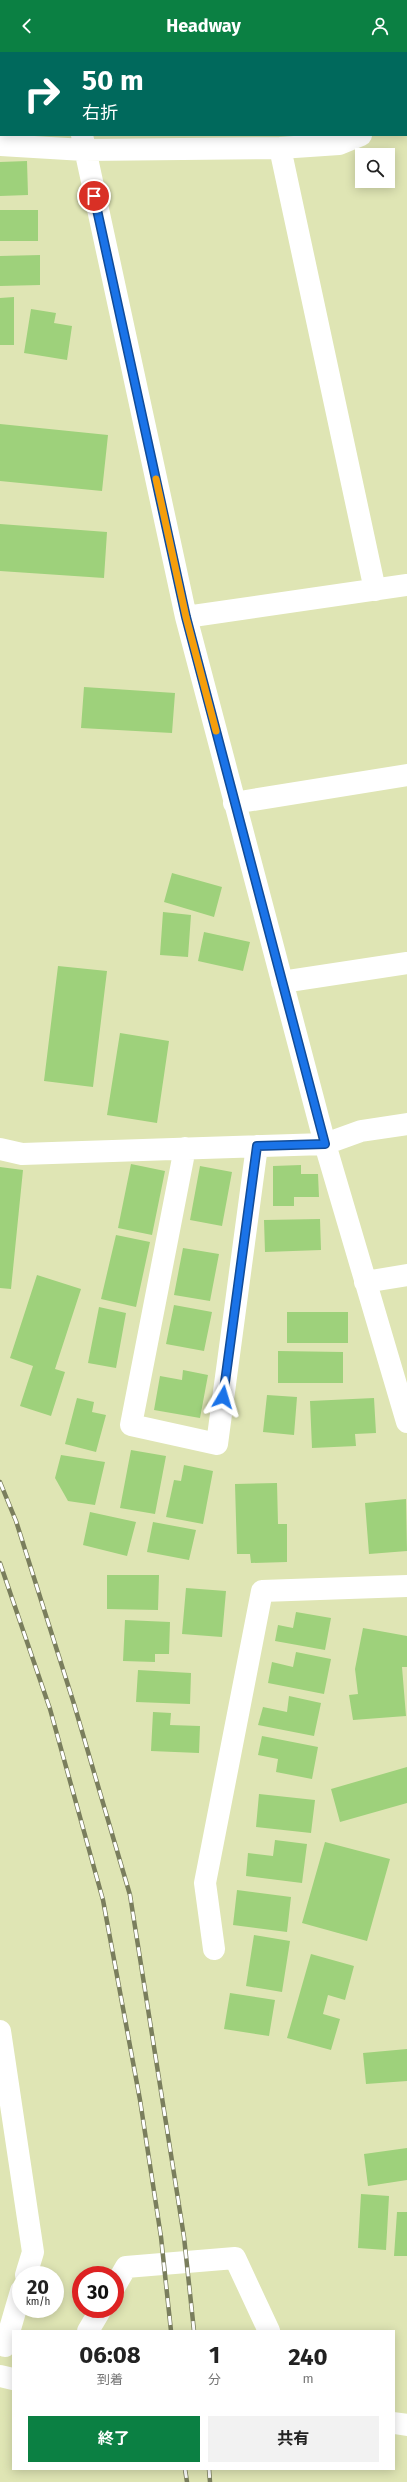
<!DOCTYPE html>
<html lang="ja">
<head>
<meta charset="utf-8">
<style>
	:root { --surface:#fff; --page:#f2f2f2; --text:#222; --muted:#767676; --accent:#0b8043 }
	body { margin:0; font-family:"Fira Sans","Noto Sans JP",sans-serif; background:var(--page); color:var(--text); height:100vh; display:flex; flex-direction:column; font-size:15px; white-space:nowrap }
	* { box-sizing:border-box; margin:0 }
	p { font-size:13px; color:var(--muted) }
	.icon { flex:none; width:22px; height:22px; fill:none; stroke:currentColor; stroke-width:2; stroke-linecap:round; stroke-linejoin:round }
	.map { position:relative; flex:1; overflow:hidden }
	.details { position:absolute; left:12px; top:2278px; width:383px; height:140px; display:flex; flex-direction:column; background:var(--surface); border-radius:0px; box-shadow:0 2px 10px #0003 }
	.details>* { flex:none }
	.top-card { position:absolute; left:0px; top:0px; width:407px; height:84px; box-shadow:0 2px 10px #0003; background:#00695c; color:#fff; overflow:hidden }
	.fabs { position:absolute; left:355px; top:96px; display:grid; gap:8px }
	.fabs a { display:grid; place-items:center; width:40px; height:40px; border-radius:0px; background:var(--surface); box-shadow:0 2px 10px #0003; font-size:20px }
	.speed { position:absolute; left:12px; top:2214px; display:flex; gap:8px; font-size:20px; font-weight:700; text-align:center }
	.speed>* { display:grid; place-content:center; width:52px; height:52px; border-radius:50%; background:var(--surface); box-shadow:0 2px 10px #0003; line-height:1 }
	.speed small { font-size:10px; font-weight:400 }
	.speed .limit { border:6px solid #d22; background:#fff; color:#111 }
	.pin { position:absolute; display:grid; place-items:center; width:34px; height:34px; color:#fff; margin:-17px; border:2px solid #fff; border-radius:50%; box-shadow:0 1px 4px #0007 }
	.me { position:absolute; width:44px; margin:-22px; rotate:7deg; stroke-linejoin:round; filter:drop-shadow(0 0 3px #0008) }
	.turn { display:flex; align-items:center; gap:14px; height:84px; padding:0 16px; font-size:18px }
	.turn .icon { width:52px; height:52px; stroke-width:2.5 }
	.turn b { display:block; font-size:28px; line-height:34px }
	.eta { display:flex; justify-content:space-evenly; align-items:center; height:68px; text-align:center }
	.eta b { font-size:24px; font-weight:700; line-height:28px }
	.primary-button { display:flex; gap:8px; margin-top:auto; padding:8px 16px }
	.primary-button a { flex:1; height:46px; border-radius:0px; background:var(--accent); color:#fff; font-size:16px; font-weight:700; line-height:46px; text-align:center }
	.primary-button a+a { background:var(--page); color:var(--text) }
	header { display:flex; justify-content:space-between; align-items:center; height:52px; padding:0 16px; background:var(--accent); color:#fff; font-size:18px; font-weight:700 }
	.map>svg:first-child { display:block }
	.building { fill:#9ed17b }
	.lines { fill:none; stroke-linecap:round; stroke-linejoin:round }
	.minor { stroke:#fff; stroke-width:22 }
	.rail-casing { stroke:#7a7e5d; stroke-width:4.5 }
	.rail { stroke:#fff; stroke-width:3; stroke-dasharray:9; stroke-linecap:butt }
	.route-casing { stroke:#114b97; stroke-width:10 }
	.route { stroke:#1a73e8; stroke-width:7 }
	.slow { stroke:#f59e0b; stroke-width:7 }
</style>
</head>
<body>
<header><svg class="icon" aria-label="back" viewBox="0 0 24 24"><path d="M15 5l-7 7 7 7"/></svg>Headway<svg class="icon" aria-label="person" viewBox="0 0 24 24"><circle cx="12" cy="8" r="4"/><path d="M4 21q1-7 8-7t8 7"/></svg></header>
<div class="map">
<svg width="407" height="2430" viewBox="0 0 407 2430">
	<rect width="100%" height="100%" fill="#dfe5b4"/>
	<!-- building -->
	<path class="building" d="M27,109L28,143L0,144V110Z
		M0,158H38V189H0Z
		M40,203V233L0,234V204Z
		M14,245V293H0V246Z
		M31,257L56,261L54,271L72,274L67,308L24,301Z
		M0,372L108,383L102,439L0,429Z
		M0,472L107,480L104,526L0,519Z
		M84,635L175,641L172,681L81,676Z
		M172,821L222,835L214,865L164,850Z
		M163,860L191,863L188,905L160,903Z
		M204,880L250,890L243,919L198,909Z
		M58,914L107,919L93,1035L44,1029Z
		M120,981L169,989L157,1071L107,1063Z
		M131,1112L165,1119L152,1183L118,1176Z
		M301,1113V1122H318L319,1145H294V1154H273V1114Z
		M200,1114L232,1120L222,1174L190,1168Z
		M0,1115L23,1118L11,1237L0,1236Z
		M320,1167L321,1198L265,1200L264,1168Z
		M116,1183L150,1190L136,1255L101,1247Z
		M183,1196L219,1202L210,1249L174,1243Z
		M37,1223L81,1237L55,1317L65,1320L51,1364L20,1354L33,1314L10,1306Z
		M174,1253L212,1260L204,1299L166,1292Z
		M99,1255L126,1261L116,1316L88,1311Z
		M287,1260H348V1291H287Z
		M278,1299L343,1300V1331H278Z
		M183,1318L208,1323L200,1366L154,1358L160,1324L182,1328Z
		M267,1343L297,1345L294,1383L263,1380Z
		M77,1346L94,1350L92,1360L106,1363L96,1400L65,1392Z
		M374,1346L376,1381L355,1382L356,1394L312,1396L310,1349Z
		M131,1398L166,1404L155,1462L120,1456Z
		M61,1403L105,1410L95,1453L68,1449L55,1426Z
		M184,1413L213,1419L203,1472L166,1465L174,1428L181,1429Z
		M277,1431L278,1472H287V1510L251,1511L250,1502H237L235,1432Z
		M406,1447L407,1499L369,1502L365,1451Z
		M90,1460L136,1470L127,1504L83,1493Z
		M153,1470L196,1478L189,1508L147,1500Z
		M107,1523H159L158,1558L107,1557Z
		M186,1536L226,1539L222,1585L182,1582Z
		M296,1560L331,1566L325,1598L275,1589L278,1573L293,1576Z
		M125,1568L170,1570L169,1602H155V1610L123,1609Z
		M363,1576L407,1584V1615H402L406,1664L353,1668L349,1643L358,1642L355,1617Z
		M296,1600L331,1607L324,1642L268,1631L272,1610L293,1615Z
		M138,1618L191,1621L190,1652L136,1650Z
		M289,1644L321,1651L314,1684L258,1673L263,1655L287,1660Z
		M153,1660L171,1661L170,1673L200,1674L199,1701L151,1699Z
		M262,1684L318,1695L312,1727L276,1720L278,1707L258,1703Z
		M407,1715V1751L340,1770L331,1737Z
		M259,1742L315,1748L311,1781L256,1775Z
		M275,1788L307,1792L302,1831L246,1824L248,1801L273,1804Z
		M325,1790L390,1807L367,1889L302,1871Z
		M237,1838L291,1845L287,1880L233,1873Z
		M254,1883L290,1889L282,1940L246,1934Z
		M311,1902L354,1914L345,1948L328,1943L323,1962L340,1967L331,1998L287,1986Z
		M230,1941L275,1948L269,1984L224,1977Z
		M407,1997V2029L366,2032L363,2001Z
		M407,2096V2128L368,2134L364,2102Z
		M361,2142L389,2144L386,2198L358,2196Z
		M397,2160H407V2204H394Z"/>
	<g class="lines">
		<!-- minor -->
		<path class="minor" d="M71,0V1
			M404,1V0
			M406,69H407
			M82,83L186,565L325,1092L407,1370
			M0,93L84,98L280,96L339,92L361,83
			M280,96L375,538
			M186,565L407,533
			M234,751L407,723
			M282,930L407,911
			M185,1096L131,1373L217,1392L257,1094
			M0,1097L22,1102L325,1092L361,1079L407,1072
			M365,1230L407,1223
			M214,1897L205,1831L262,1539L407,1534
			M0,1979L33,2200L26,2223
			M115,2234L126,2215L235,2206L269,2279
			M88,2279L101,2257
			M5,2294L21,2239
			M0,2324L13,2327
			M394,2371L407,2373"/>
		<!-- rail casing -->
		<g class="rail-casing">
			<path id="rail" d="M0,1430L16,1469L74,1652L130,1843L184,2185L194,2279
				M0,1511L50,1657L103,1848L140,2048L161,2185L171,2279
				M185,2417L187,2430
				M209,2417L210,2430"/>
		</g>
		<!-- rail -->
		<use href="#rail" class="rail"/>
	</g>
	<g class="lines">
		<!-- route casing -->
		<g class="route-casing">
			<path id="route" d="M94,144L186,565L325,1092L257,1094L223,1345"/>
		</g>
		<!-- route -->
		<use href="#route" class="route"/>
		<!-- slow -->
		<path class="slow" d="M156,427L186,565L216,679"/>
	</g>
</svg>
<div class="fabs">
<a><svg class="icon" aria-label="search" viewBox="0 0 24 24"><circle cx="10" cy="10" r="6"/><path d="M15 15l6 6"/></svg></a>
</div>
<div class="speed"><div>20<small>km/h</small></div><div class="limit">30</div></div>
<div class="pin" style="left:94px;top:144px;background:#d93025"><svg class="icon" aria-label="arrive" viewBox="0 0 24 24"><path d="M6 21V4h12l-3 4 3 4H6"/></svg></div>
<svg class="me" style="left:223px;top:1345px" viewBox="-20 -20 40 40"><path d="M0-17L14 15 0 8-14 15z" fill="#1a73e8" stroke="#fff" stroke-width="4"/></svg>
<div class="top-card">
<div class="turn"><svg class="icon" aria-label="right" viewBox="0 0 24 24"><path d="M7 20v-9h11M14 6l5 5-5 5"/></svg><div><b>50 m</b>右折</div></div>
</div>
<section class="details">
<div class="eta">
<div><b>06:08</b><p>到着</p></div>
<div><b>1</b><p>分</p></div>
<div><b>240</b><p>m</p></div>
</div>
<div class="primary-button"><a>終了</a><a>共有</a></div>
</section>
</div>
</body>
</html>
